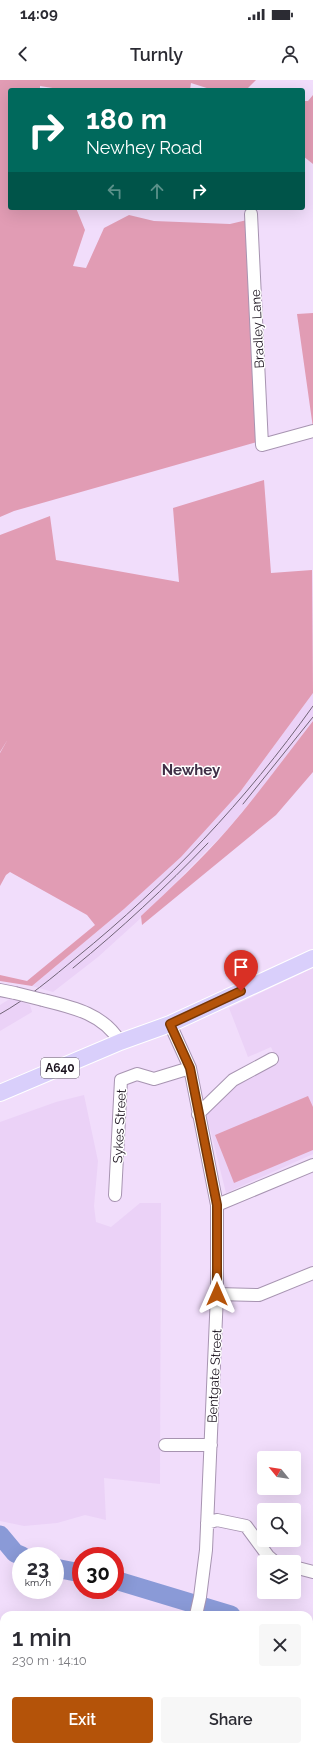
<!DOCTYPE html>
<html lang="en">
<head>
<meta charset="utf-8">
<style>
	:root { --surface:#fff; --page:#f7f7f7; --text:#2b2b33; --muted:#7c7c81; --accent:#b45309 }
	body { margin:0; font-family:Raleway,sans-serif; background:var(--page); color:var(--text); height:100vh; display:flex; flex-direction:column; font-size:15px; white-space:nowrap }
	* { box-sizing:border-box; margin:0 }
	p { font-size:13px; color:var(--muted) }
	.icon { flex:none; width:22px; height:22px; fill:none; stroke:currentColor; stroke-width:2; stroke-linecap:round; stroke-linejoin:round }
	.map { position:relative; flex:1; overflow:hidden }
	.sheet { position:absolute; left:0px; top:1531px; width:313px; height:140px; display:flex; flex-direction:column; background:var(--surface); border-radius:12px 12px 0 0; box-shadow:0 4px 16px #0002 }
	.sheet>* { flex:none }
	.banner { position:absolute; left:8px; top:8px; width:297px; height:122px; border-radius:4px; box-shadow:0 4px 16px #0002; background:#00695c; color:#fff; overflow:hidden }
	.needle { width:26px; rotate:300deg }
	.controls { position:absolute; left:257px; top:1371px; display:grid; gap:8px }
	.controls a { display:grid; place-items:center; width:44px; height:44px; border-radius:4px; background:var(--surface); box-shadow:0 4px 16px #0002; font-size:20px }
	.speed { position:absolute; left:12px; top:1467px; display:flex; gap:8px; font-size:20px; font-weight:700; text-align:center }
	.speed>* { display:grid; place-content:center; width:52px; height:52px; border-radius:50%; background:var(--surface); box-shadow:0 4px 16px #0002; line-height:1 }
	.speed small { font-size:10px; font-weight:400 }
	.speed .limit { border:6px solid #d22; background:#fff; color:#111 }
	.pin { position:absolute; display:grid; place-items:center; width:34px; height:34px; color:#fff; margin:-41px -17px; border-radius:50% 50% 50% 0; rotate:-45deg; box-shadow:0 0 4px #0007 }
	.pin .icon { rotate:45deg }
	.me { position:absolute; width:44px; margin:-22px; rotate:0deg; stroke-linejoin:round; filter:drop-shadow(0 0 3px #0008) }
	.turn { display:flex; align-items:center; gap:14px; height:84px; padding:0 12px; font-size:18px }
	.turn .icon { width:52px; height:52px; stroke-width:2.5 }
	.turn b { display:block; font-size:28px; line-height:34px }
	.lanes { display:flex; align-items:center; height:38px; padding:0 12px; background:#0003; justify-content:center; gap:20px; direction:ltr }
	.lanes .off { opacity:.35 }
	.round { display:grid; place-items:center; flex:none; width:42px; height:42px; border-radius:4px; background:var(--page) }
	.summary { display:flex; align-items:center; justify-content:space-between; height:68px; padding:0 12px }
	h1 { font-size:24px; font-weight:600; line-height:30px }
	.primary-button { display:flex; gap:8px; margin-top:auto; padding:8px 12px }
	.primary-button a { flex:1; height:46px; border-radius:4px; background:var(--accent); color:#fff; font-size:16px; font-weight:600; line-height:46px; text-align:center }
	.primary-button a+a { background:var(--page); color:var(--text) }
	.status { display:flex; justify-content:space-between; align-items:center; height:28px; padding:0 20px; background:var(--surface); direction:ltr }
	.status svg { height:11px; fill:currentColor }
	header { display:flex; justify-content:space-between; align-items:center; height:52px; padding:0 12px; background:var(--surface); font-size:18px; font-weight:600 }
	.map>svg:first-child { display:block }
	.built { fill:#ebd2f7 }
	.green { fill:#e19cb4 }
	.lines { fill:none; stroke-linecap:round; stroke-linejoin:round }
	.river { stroke:#8a9ad7; stroke-width:19 }
	.minor-casing { stroke:#a794b1; stroke-width:14 }
	.major-casing { stroke:#fff; stroke-width:18 }
	.minor { stroke:#fff; stroke-width:12 }
	.major { stroke:#d9cffb; stroke-width:16 }
	.tram { stroke:#716477; stroke-width:1 }
	.minor-bridge-casing { stroke:#a794b1; stroke-width:14; stroke-linecap:butt }
	.minor-bridge { stroke:#fff; stroke-width:12 }
	.route-casing { stroke:#753606; stroke-width:10 }
	.route { stroke:#b45309; stroke-width:7 }
	.labels { text-anchor:middle; stroke-width:3; stroke-linejoin:round; paint-order:stroke }
	.shield { fill:#fff; stroke:#605a62; stroke-width:1 }
	.shield-label { font-size:12px; font-weight:bold; fill:#1c141f }
	.street-label { font-size:13px; fill:#1c141f; stroke:#fff }
	.quarter-label { font-size:15px; font-weight:bold; fill:#402f47; stroke:#fff }
</style>
</head>
<body>
<div class="status"><b>14:09</b><svg viewBox="0 0 49 12"><path d="M0 12V9h3v3zM5 12V6h3v6zM10 12V3h3v9zM15 12V0h3v12zM26 1h20v11H26zM47 4h2v5h-2z"/></svg></div>
<header><svg class="icon" aria-label="back" viewBox="0 0 24 24"><path d="M15 5l-7 7 7 7"/></svg>Turnly<svg class="icon" aria-label="person" viewBox="0 0 24 24"><circle cx="12" cy="8" r="4"/><path d="M4 21q1-7 8-7t8 7"/></svg></header>
<div class="map">
<svg width="313" height="1671" viewBox="0 0 313 1671">
	<rect width="100%" height="100%" fill="#f1ddfb"/>
	<!-- built -->
	<path class="built" d="M313,613V641L265,704L227,750L141,838L98,877L53,912L32,906L124,829L181,777L240,712Z
		M313,888V1074L226,1113L206,1033L236,1005L278,983L271,967L248,977L229,928Z
		M11,918L30,925L32,932L0,951V925Z
		M84,1015L98,1081L94,1126L96,1142L111,1147L140,1123H161L160,1404L104,1398L106,1440L85,1435L57,1443L24,1446L0,1441V1042L56,1022Z"/>
	<!-- green -->
	<path class="green" d="M0,0H256L248,8L249,10H213L191,3L190,10H65L40,6V10H10V128H76L85,150L73,186L86,188L104,148L129,135L154,141L230,144L247,140L260,361L14,431L0,437Z
		M313,15V84L303,76V21H308Z
		M313,233V348L297,234Z
		M264,400L271,493L312,490L313,613L240,712L181,777L124,829L32,906L0,901V895L27,901L95,845L87,835L10,792L6,795L0,806V673L8,659L0,672V455L50,436L56,480L179,502L173,428Z
		M313,641V692L276,735L142,845L141,836C171,808 201,780 228,749C258,714 285,677 313,641Z
		M308,1016L313,1027V1070L234,1103L215,1055Z"/>
	<g class="lines">
		<!-- river -->
		<path class="river" d="M0,1455L15,1473L22,1476
			M55,1488L81,1493
			M115,1500L231,1535
			M309,1552H313"/>
		<!-- minor casing -->
		<g class="minor-casing">
			<path id="minor" d="M251,134L262,365L313,351
				M0,910L15,913
				M43,920C72,927 104,934 120,962
				M170,944L190,988L217,1125V1214L206,1470L200,1517L196,1535
				M198,1034L233,1000L272,979
				M115,1115L121,1000L137,994L154,999L190,988
				M217,1125L313,1085
				M217,1214L259,1215L313,1193
				M165,1365H211
				M207,1443L217,1440L246,1446L268,1476L275,1482
				M294,1487L313,1492"/>
		</g>
		<!-- major casing -->
		<g class="major-casing">
			<path id="major" d="M0,1013L120,962L170,944L313,878"/>
		</g>
		<!-- minor -->
		<use href="#minor" class="minor"/>
		<!-- major -->
		<use href="#major" class="major"/>
		<!-- tram -->
		<path class="tram" d="M243,724L313,637
			M73,888C121,849 166,807 208,763
			M0,934C27,919 53,897 77,877C167,804 246,720 313,626"/>
		<!-- minor-bridge casing -->
		<g class="minor-bridge-casing">
			<path id="minor-bridge" d="M15,913L43,920"/>
		</g>
		<!-- minor-bridge -->
		<use href="#minor-bridge" class="minor-bridge"/>
	</g>
	<g class="lines">
		<!-- route casing -->
		<g class="route-casing">
			<path id="route" d="M217,1214V1125L190,988L170,944L241,911"/>
		</g>
		<!-- route -->
		<use href="#route" class="route"/>
	</g>
	<g class="labels">
		<!-- shield labels -->
		<rect class="shield" x="41" y="978" width="38" height="20" rx="3"/>
		<g class="shield-label">
			<text x="60" y="992">A640</text>
		</g>
		<!-- street labels -->
		<g class="street-label">
			<text transform="translate(257 249) rotate(-93)" y="5">Bradley Lane</text>
			<text transform="translate(119 1046) rotate(-87)" y="5">Sykes Street</text>
			<text transform="translate(214 1296) rotate(-87)" y="5">Bentgate Street</text>
		</g>
		<!-- quarter labels -->
		<g class="quarter-label">
			<text x="191" y="695">Newhey</text>
		</g>
	</g>
</svg>
<div class="controls">
<a><svg class="needle" viewBox="-14 -14 28 28"><path d="M0-13l5 13h-10z" fill="#e53935"/><path d="M0 13l5-13h-10z" fill="#7c7c81"/></svg></a>
<a><svg class="icon" aria-label="search" viewBox="0 0 24 24"><circle cx="10" cy="10" r="6"/><path d="M15 15l6 6"/></svg></a>
<a><svg class="icon" aria-label="layers" viewBox="0 0 24 24"><path d="M12 4l9 5-9 5-9-5zM3 14l9 5 9-5"/></svg></a>
</div>
<div class="speed"><div>23<small>km/h</small></div><div class="limit">30</div></div>
<div class="pin" style="left:241px;top:911px;background:#d93025"><svg class="icon" aria-label="arrive" viewBox="0 0 24 24"><path d="M6 21V4h12l-3 4 3 4H6"/></svg></div>
<svg class="me" style="left:217px;top:1214px" viewBox="-20 -20 40 40"><path d="M0-17L14 15 0 8-14 15z" fill="#b45309" stroke="#fff" stroke-width="4"/></svg>
<div class="banner">
<div class="turn"><svg class="icon" aria-label="right" viewBox="0 0 24 24"><path d="M7 20v-9h11M14 6l5 5-5 5"/></svg><div><b>180 m</b>Newhey Road</div></div>
<div class="lanes"><svg class="icon off" aria-label="left" viewBox="0 0 24 24"><path d="M17 20v-9H6M10 6l-5 5 5 5"/></svg><svg class="icon off" aria-label="ahead" viewBox="0 0 24 24"><path d="M12 20V5M6 11l6-6 6 6"/></svg><svg class="icon" aria-label="right" viewBox="0 0 24 24"><path d="M7 20v-9h11M14 6l5 5-5 5"/></svg></div>
</div>
<section class="sheet">
<div class="summary"><div><h1>1 min</h1><p>230 m · 14:10</p></div><a class="round"><svg class="icon" aria-label="close" viewBox="0 0 24 24"><path d="M6 6l12 12M18 6L6 18"/></svg></a></div>
<div class="primary-button"><a>Exit</a><a>Share</a></div>
</section>
</div>
</body>
</html>
